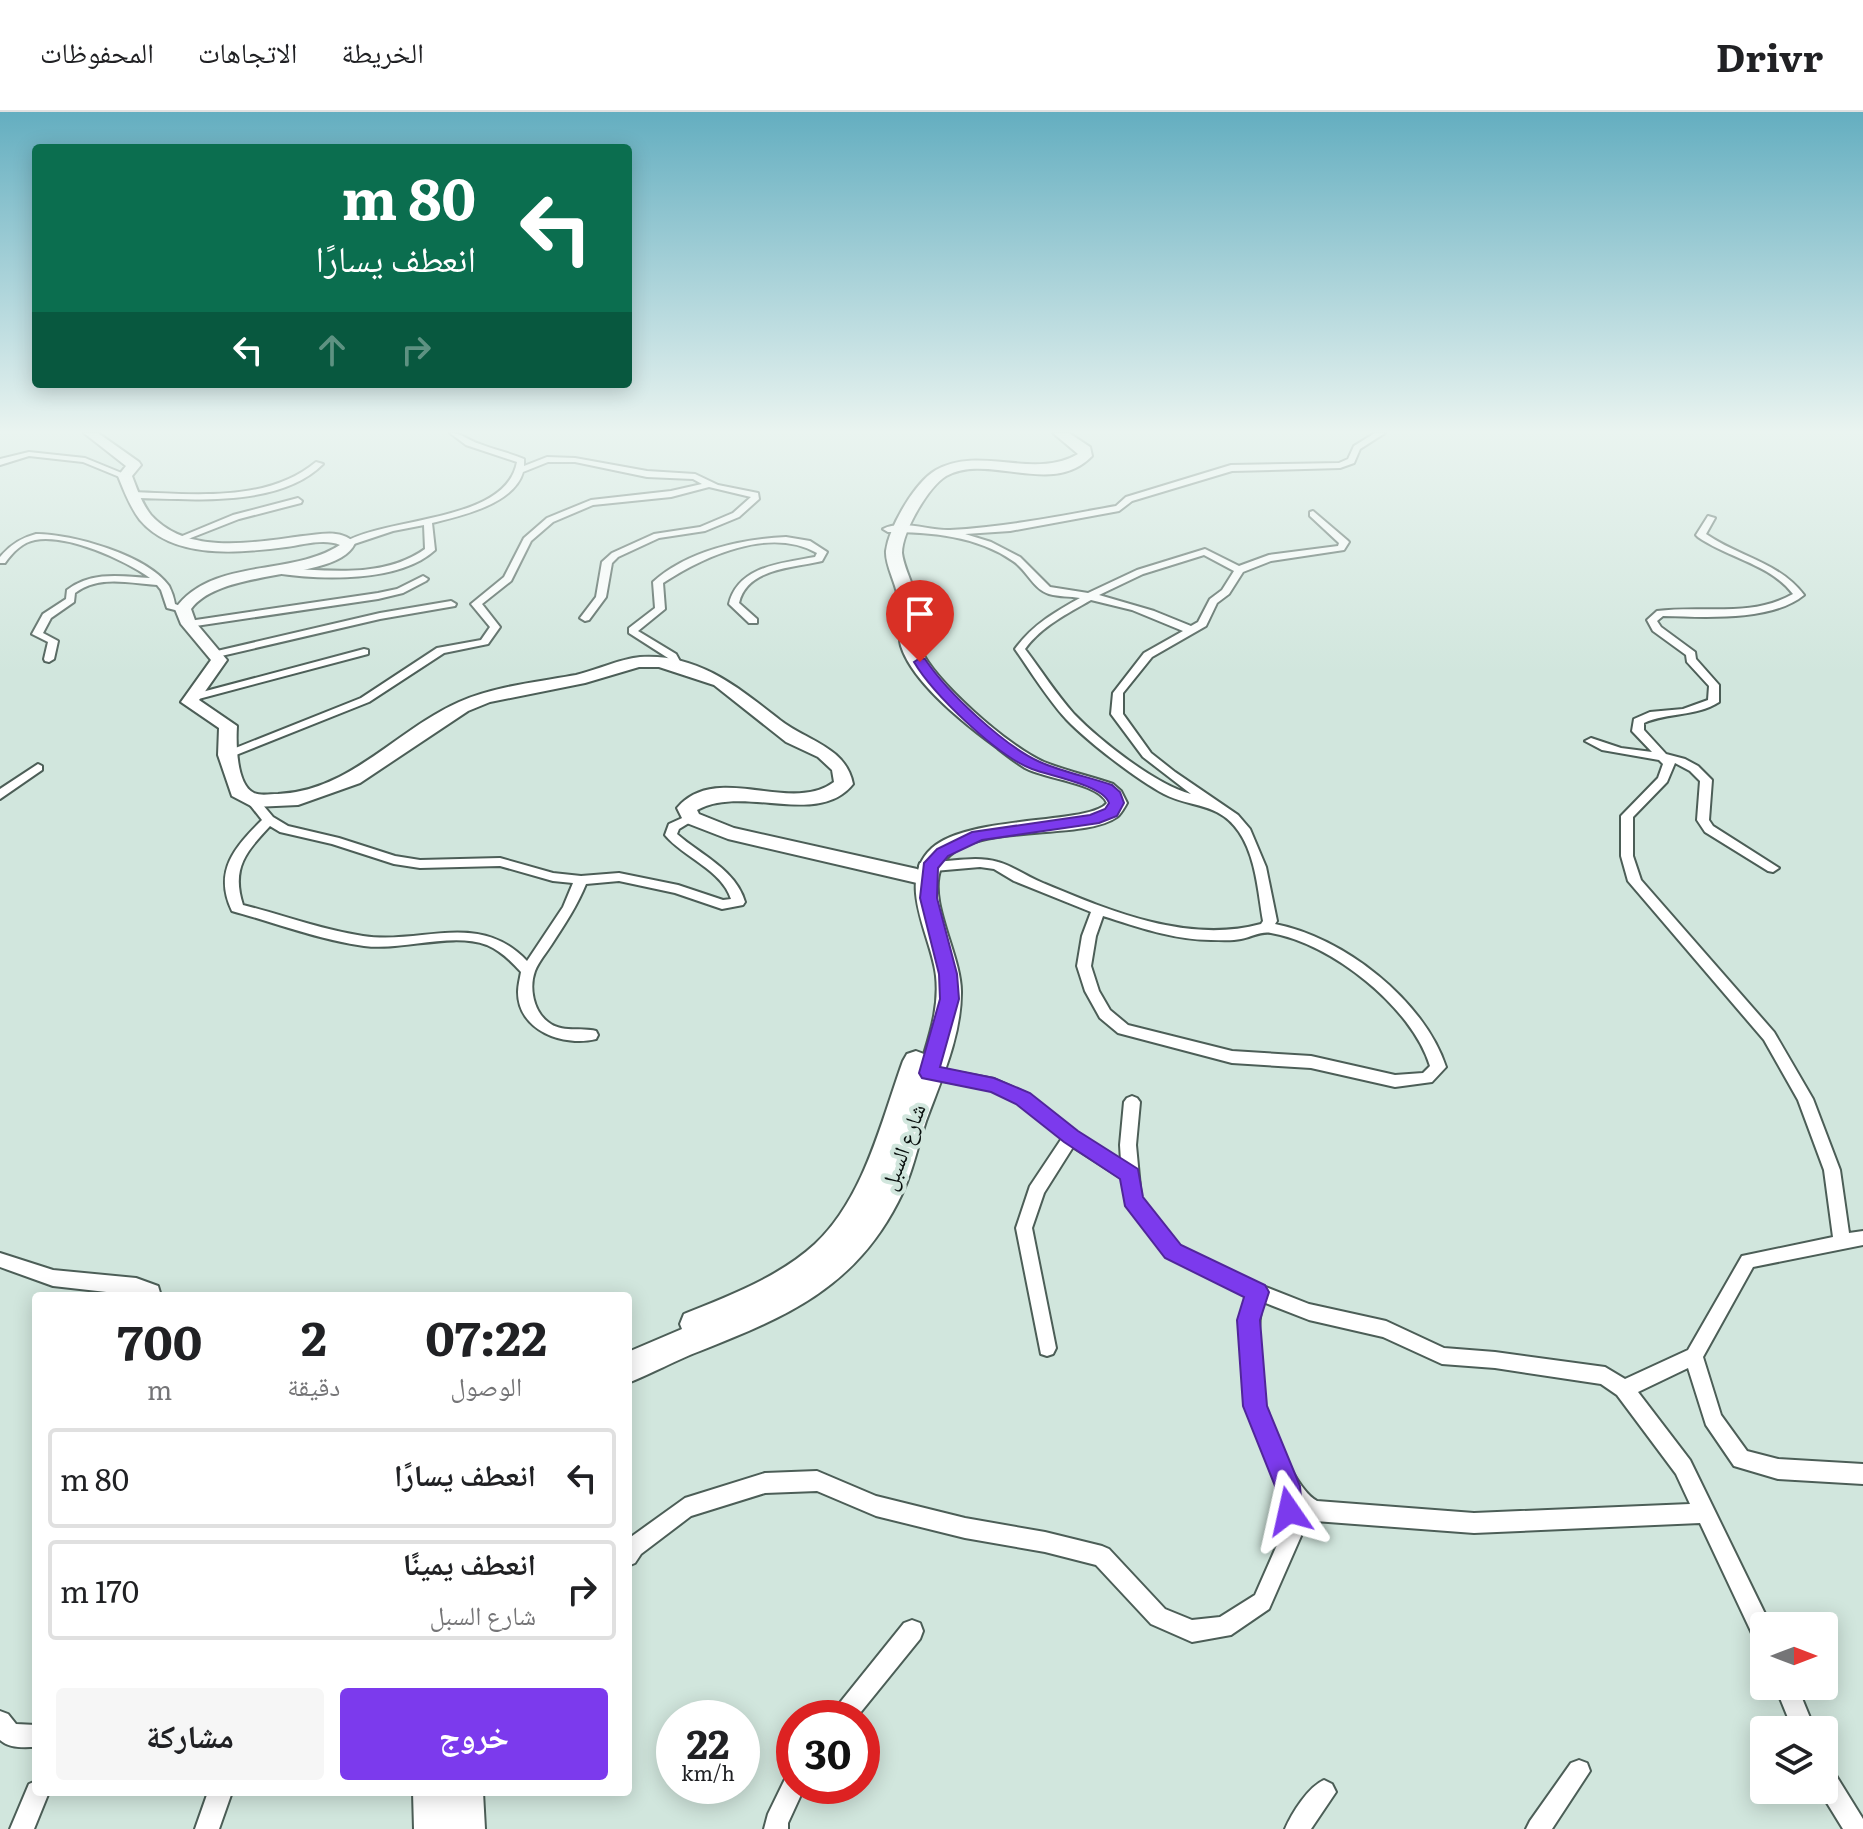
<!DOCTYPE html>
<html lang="ar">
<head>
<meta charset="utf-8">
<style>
	:root { --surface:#fff; --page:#f6f6f6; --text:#202124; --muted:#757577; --line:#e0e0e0; --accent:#7c3aed }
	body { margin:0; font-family:Literata,"Noto Naskh Arabic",serif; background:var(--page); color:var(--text); direction:rtl; height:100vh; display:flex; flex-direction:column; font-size:30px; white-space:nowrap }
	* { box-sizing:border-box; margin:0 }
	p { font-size:26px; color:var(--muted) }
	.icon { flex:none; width:44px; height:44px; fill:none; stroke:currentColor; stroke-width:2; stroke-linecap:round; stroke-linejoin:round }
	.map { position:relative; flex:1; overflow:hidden; direction:ltr }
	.sheet { position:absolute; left:32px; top:1180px; width:600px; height:504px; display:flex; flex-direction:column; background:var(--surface); border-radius:8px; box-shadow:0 4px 20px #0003; direction:rtl }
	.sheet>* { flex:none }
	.banner { position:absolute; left:32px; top:32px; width:600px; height:244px; border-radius:8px; box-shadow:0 4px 20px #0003; direction:rtl; background:#0b6e4f; color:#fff; overflow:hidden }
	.needle { width:52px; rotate:90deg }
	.fabs { position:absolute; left:1750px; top:1500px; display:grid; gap:16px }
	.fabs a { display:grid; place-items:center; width:88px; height:88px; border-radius:8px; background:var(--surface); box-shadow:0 4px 20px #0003; font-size:40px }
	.speed { position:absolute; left:656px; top:1588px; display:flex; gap:16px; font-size:40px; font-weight:700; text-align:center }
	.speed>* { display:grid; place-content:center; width:104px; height:104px; border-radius:50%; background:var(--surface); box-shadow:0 4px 20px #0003; line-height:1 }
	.speed small { font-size:20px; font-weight:400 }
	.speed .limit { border:12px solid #d22; background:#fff; color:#111 }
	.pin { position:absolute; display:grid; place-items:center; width:68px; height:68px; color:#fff; margin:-82px -34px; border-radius:50% 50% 50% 0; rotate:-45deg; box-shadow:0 0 8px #0007 }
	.pin .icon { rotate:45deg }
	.me { position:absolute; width:88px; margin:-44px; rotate:349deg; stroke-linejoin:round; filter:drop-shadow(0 0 6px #0008) }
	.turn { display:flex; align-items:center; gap:28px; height:168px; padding:0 24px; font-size:36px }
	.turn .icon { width:104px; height:104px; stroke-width:2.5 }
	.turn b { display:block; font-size:56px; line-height:68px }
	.lanes { display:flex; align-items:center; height:76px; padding:0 24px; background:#0003; justify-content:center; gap:40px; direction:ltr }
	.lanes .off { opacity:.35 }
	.eta { display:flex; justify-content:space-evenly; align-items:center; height:136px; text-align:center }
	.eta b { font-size:48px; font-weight:700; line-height:56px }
	.action { display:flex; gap:16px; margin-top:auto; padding:16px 24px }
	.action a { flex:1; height:92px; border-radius:8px; background:var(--accent); color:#fff; font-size:32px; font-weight:700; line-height:92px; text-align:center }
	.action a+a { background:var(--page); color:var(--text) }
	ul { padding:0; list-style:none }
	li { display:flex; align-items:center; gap:24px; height:100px; margin:0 16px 12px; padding:0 8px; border:4px solid var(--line); border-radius:8px }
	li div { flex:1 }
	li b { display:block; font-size:30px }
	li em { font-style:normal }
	header { display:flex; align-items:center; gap:48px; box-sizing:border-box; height:112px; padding:0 40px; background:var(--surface); border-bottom:2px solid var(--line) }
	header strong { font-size:38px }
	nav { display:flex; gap:44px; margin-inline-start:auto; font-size:28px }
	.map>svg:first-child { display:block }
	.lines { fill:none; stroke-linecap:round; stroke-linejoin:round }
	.street-casing { stroke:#4c5e57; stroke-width:4 }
	.secondary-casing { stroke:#4c5e57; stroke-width:4 }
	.primary-casing { stroke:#4c5e57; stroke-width:4 }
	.street { fill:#fff; fill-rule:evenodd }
	.secondary { fill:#fff; fill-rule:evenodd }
	.primary { fill:#fff; fill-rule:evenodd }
	.route { fill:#7c3aed; stroke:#51269a; stroke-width:2 }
	.labels { text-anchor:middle; stroke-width:8; stroke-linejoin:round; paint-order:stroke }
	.street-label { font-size:22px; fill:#080f0d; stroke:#d1e6dd }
</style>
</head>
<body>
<header>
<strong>Drivr</strong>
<nav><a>الخريطة</a><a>الاتجاهات</a><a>المحفوظات</a></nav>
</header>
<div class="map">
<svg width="1863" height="1717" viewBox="0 0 1863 1717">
	<rect width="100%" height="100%" fill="#d1e6dd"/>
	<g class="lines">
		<!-- street casing -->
		<g class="street-casing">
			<path id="street" d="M450,321C462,321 469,329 480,332C495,338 510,341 524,347V354L547,345L575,346L647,359L695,362L718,373L758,381L759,387L739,405L705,419L659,426L618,445L612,451L606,485L589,508L585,509L580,506L596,485L602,450L612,441L654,422L700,415L733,401L751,385L709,375L671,385L593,393L553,410L531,429L511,469L482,492L500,515L488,532L444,541L369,590L231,645H223V641L361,586L437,536L481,528L490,515L471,492L504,465L524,426L547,406L591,388L671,379L702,372L693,367L647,365L575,350H548L523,360C514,392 461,404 432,411L435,438C399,471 320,468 275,461L273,459L278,456C327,458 383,467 425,437L424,413L393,419L348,434L343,431C388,404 506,411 517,350L466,333Z
				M1375,321H1385L1360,337L1354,351L1340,356L1232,359L1132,389L1119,399L1010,419L965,422L991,430L1020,445L1050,475L1088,481L1137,458L1205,437L1239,454L1269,443L1338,434L1339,431L1310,404V400L1313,399L1347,428L1349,430L1344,438L1271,449L1243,460L1229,482L1217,491L1206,514L1152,545L1123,581V602L1151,641L1175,660L1238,703L1250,717L1266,755L1277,809L1275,812C1343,825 1424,888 1446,955L1432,970L1395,975L1311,956L1232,951L1118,921L1100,906L1085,879L1077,854L1082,824L1091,800L1014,769L994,757L980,755L934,759L920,757L919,754L920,751L925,750C949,751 974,743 998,750C1013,754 1028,765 1043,771C1110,799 1188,832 1261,812L1263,809C1258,780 1256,745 1239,720C1219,690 1191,696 1164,682C1136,667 1088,630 1066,607C1047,586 1031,560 1015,537C1032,513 1055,500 1080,486C1070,484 1059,485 1049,482C1033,477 1027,458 1013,449C977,424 931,420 888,420L883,417C901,407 930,419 950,418C1006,415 1061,404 1116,394L1126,385L1231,353L1339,351L1348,347L1354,334ZM1204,443L1234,459L1222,478L1210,487L1198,510L1191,514L1154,499L1099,483L1143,462ZM1091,488L1132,498L1183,519L1144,541L1113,581L1111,602L1143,645L1191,682C1156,673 1099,628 1074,602C1056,582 1041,558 1025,537C1042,514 1067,502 1091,488ZM1103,804C1138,815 1174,828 1211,828C1221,828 1232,829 1241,827C1252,825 1261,819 1271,821C1331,831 1412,895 1430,954L1423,961L1395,963L1311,944L1232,939L1128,913L1110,898L1099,879L1091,854L1096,824Z
				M29,340L85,346L129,364L122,366L83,350L29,344L0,353V347Z
				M316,350L323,352C279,396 191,387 133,386L129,383L133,380C193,382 267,391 316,350Z
				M298,386L302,389L301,391L239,407L183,429L175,427L233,403Z
				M1708,404L1715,406L1706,422C1739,445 1779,450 1804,483C1771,510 1704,505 1663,504L1657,509L1661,515L1695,540L1696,547L1719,573V590C1696,605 1668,600 1644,611V618L1666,642L1685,647L1698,654L1712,668L1709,708L1713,714L1779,756L1773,760L1768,759L1705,720L1697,708L1700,669L1690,659L1675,651L1667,670L1633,705V744L1641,768L1774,920L1813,987L1840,1058L1849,1121L1863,1119V1133L1753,1155L1703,1245L1721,1303L1747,1339L1778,1347L1863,1352V1372L1778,1367L1734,1354L1706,1313L1688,1256L1638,1280L1690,1348L1771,1514H1764V1533L1756,1530L1700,1411L1474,1421L1315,1409L1299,1401L1301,1424L1269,1497L1231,1523L1192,1530L1151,1512L1096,1453L1045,1440L965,1426L876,1404L817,1379L765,1381L691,1404L641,1442L635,1451L628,1454V1427L685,1386L765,1361L817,1359L876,1384L965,1406L1045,1420L1102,1434L1109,1437L1165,1497L1192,1508L1220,1505L1255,1483L1281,1424L1277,1374L1246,1294L1240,1208L1247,1184L1167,1145L1127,1093L1123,1067L1073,1035L1044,1081L1032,1116L1056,1236L1053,1242L1047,1244L1041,1242L1016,1116L1030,1074L1062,1026L1018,990L991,978L924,965L921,961L924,957L929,955L994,967L1028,982L1077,1021L1121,1049L1120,1033L1124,990L1127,986L1132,984L1137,986L1140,990L1136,1033L1141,1086L1179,1135L1263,1174L1309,1192L1386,1209L1444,1236L1495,1240L1605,1255L1625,1267L1688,1238L1742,1144L1833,1125L1824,1058L1798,988L1764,928L1628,769L1621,744V704L1658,666L1663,652L1659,648L1602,638L1585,629L1591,626L1621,636L1652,640L1632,619L1634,607L1650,600L1683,597L1708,588L1709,574L1687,550L1686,543L1653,519L1647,508L1657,499C1703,493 1751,506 1793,482C1770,452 1728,446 1698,425L1696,423ZM1263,1190L1309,1208L1383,1225L1442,1252L1495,1256L1601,1272L1617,1283L1676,1362L1690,1392L1474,1401L1317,1389C1296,1378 1268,1314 1264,1291C1260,1261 1255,1219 1263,1190Z
				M36,422C73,422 147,443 169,474C172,480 174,486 175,492L188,497L183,500L167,496L161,478L157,473C129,471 98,463 75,481L74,490L51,506L43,521L58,529L54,547L49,550L45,549L44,547L48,530L32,522L43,502L66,487L67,478C91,459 121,464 150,466C124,448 68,422 35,428C23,430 12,441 5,451H0V445C10,433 21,426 36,422Z
				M786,425L810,429L827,440L822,449C793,456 747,456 739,491L757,507V511H749L729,492C738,454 782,451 815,445L817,441C770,414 704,444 663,471L665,497L638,519L676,542L682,553L681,555H673L668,546L629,521V516L655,496L653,470C687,439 741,427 786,425Z
				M423,464L428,467L426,469L403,481L378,487L189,515L184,512L189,509L378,481L397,477Z
				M451,489L456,492L455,494L380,507L217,545L212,542L217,539L380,501Z
				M364,537L368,538V542L191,589L186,586L187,584Z
				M38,652L42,654V658L0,687V677Z
				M253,685L257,686L273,705L288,714L339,726L395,744L420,748L500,746L553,761L581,764L619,761L678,773L723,788L731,787C722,758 683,745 665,723L669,712L691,702L697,706L679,717L677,722C701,743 736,758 745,790L743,793L722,797L675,781L619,769L586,772C577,794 565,812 552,832C547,840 539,849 535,859C529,875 533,899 548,910C561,921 581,915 596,919L598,923L596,927C564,935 518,919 518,880C518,873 520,866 521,860C511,849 501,839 487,833C451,820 403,839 364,834C319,828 276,811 232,799C213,759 235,735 262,708L247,689ZM270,714L280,720L332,732L394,752L420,756L500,754L553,769L573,771L563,795L527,849C479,798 422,833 363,824C322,818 283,803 243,793C231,756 246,740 270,714Z
				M0,1141L53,1158L136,1166L158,1174L161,1184H142L53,1174L0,1155Z
				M912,1508L920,1511L923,1519L920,1527L856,1606H831L834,1598L904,1511Z
				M1775,1574H1797L1815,1618H1793Z
				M0,1599L8,1602L16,1612L36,1613V1635C24,1635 10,1637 0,1628Z
				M1579,1648L1587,1651L1590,1659L1552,1717H1526L1530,1709L1571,1651Z
				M1824,1654L1832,1657L1863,1707V1717H1843L1819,1678H1824Z
				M794,1661V1674H805L788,1711V1717H764L768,1702L786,1665Z
				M1324,1668L1332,1672L1336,1680L1311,1717H1285C1292,1701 1308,1675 1324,1668Z
				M36,1669V1680H49L34,1717H10L29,1672Z
				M208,1680H232L219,1717H195Z"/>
		</g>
		<!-- secondary casing -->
		<g class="secondary-casing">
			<path id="secondary" d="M84,321H98L139,350L141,353L132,364C137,377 142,392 151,403C188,444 255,430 303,424C321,422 341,417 355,431C339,470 223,454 191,497L196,511L227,548L199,588L237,614C236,631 236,673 254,681C261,684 270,682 278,682C350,679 396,618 459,590C495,574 538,570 576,563C597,558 619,547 640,545C697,541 738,575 780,608C807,629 846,635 853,672C818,716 744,672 697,698L699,702L734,716L917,757L927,764L917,771L728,727L684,710L677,696C717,649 790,703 834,670L832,658L818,645L786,630L714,573L659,555H639L585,571L490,590L468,599L360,671L298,693L253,695L232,684L218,643L219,616L181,590L211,548L181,512L175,497C212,445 291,465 340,433C324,426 302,433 286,435C239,441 174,448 140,408C130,395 124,379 118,364L126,354Z"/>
		</g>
		<!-- primary casing -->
		<g class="primary-casing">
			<path id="primary" d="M1053,321H1069L1090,335L1092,344C1051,386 989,340 946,364C928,375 902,420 902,441C903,450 908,462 911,470C917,491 912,517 920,536C935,570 1009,635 1044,650C1066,659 1090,664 1113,672L1121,679L1127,691C1124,696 1121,702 1117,705C1081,731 961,707 941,756C927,790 962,844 961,881C961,925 941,968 926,1009C917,1036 912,1064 898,1090C854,1176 786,1205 700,1239C676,1248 653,1261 628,1271V1240L682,1217L680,1212L684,1202C729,1184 779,1165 815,1132C864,1086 881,1010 903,949L907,942L916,939L924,942C932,916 939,891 936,864C932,825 895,770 932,736C971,702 1090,713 1107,691C1099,671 1045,667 1025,656C1015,650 1005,642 996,635C966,613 912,570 901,534C897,519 901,501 898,486C896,471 885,453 886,439C889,415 915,370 936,358C980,333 1034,368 1078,342Z
				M413,1680H483L485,1717H414Z"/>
		</g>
		<!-- street -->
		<use href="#street" class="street"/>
		<!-- secondary -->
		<use href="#secondary" class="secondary"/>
		<!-- primary -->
		<use href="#primary" class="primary"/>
	</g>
	<!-- sky -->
	<linearGradient id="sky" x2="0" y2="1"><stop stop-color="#64aec0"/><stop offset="0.57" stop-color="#eaf4f0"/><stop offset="1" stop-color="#eaf4f0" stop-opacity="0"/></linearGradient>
	<rect width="1863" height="561" fill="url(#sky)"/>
	<!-- route -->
	<path class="route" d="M920,546L925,547C947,580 1004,634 1040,650C1063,660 1089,665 1112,673L1120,680L1124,691L1117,704L1099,711L982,728L948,744L938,756L937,786L957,862L959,887L940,955L994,966L1030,981L1078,1019L1138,1057L1143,1085L1181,1133L1265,1173L1269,1180L1260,1208L1267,1294L1300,1374L1302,1399L1299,1408L1289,1412L1280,1408L1275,1374L1243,1294L1237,1208L1244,1185L1165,1146L1125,1094L1120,1067L1064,1030L1016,992L991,980L922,966L919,961L940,887L939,862L920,786L924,751L937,737L972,720L1090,703L1105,697L1109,691C1103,673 1050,664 1032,657C997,644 933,582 914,550Z"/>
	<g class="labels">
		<!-- street labels -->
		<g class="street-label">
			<text transform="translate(903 1035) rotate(-70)" y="8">شارع السبل</text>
		</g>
	</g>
</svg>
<div class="fabs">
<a><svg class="needle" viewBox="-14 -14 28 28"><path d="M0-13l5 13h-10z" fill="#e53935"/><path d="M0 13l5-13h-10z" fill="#757577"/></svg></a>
<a><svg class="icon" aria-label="layers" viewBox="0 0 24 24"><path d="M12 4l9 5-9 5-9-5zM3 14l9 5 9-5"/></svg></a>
</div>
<div class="speed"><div>22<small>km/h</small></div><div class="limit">30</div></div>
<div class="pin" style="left:920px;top:550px;background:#d93025"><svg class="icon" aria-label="arrive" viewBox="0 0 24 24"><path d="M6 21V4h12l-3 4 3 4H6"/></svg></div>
<svg class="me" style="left:1289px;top:1399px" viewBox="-20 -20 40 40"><path d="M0-17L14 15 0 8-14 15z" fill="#7c3aed" stroke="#fff" stroke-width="4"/></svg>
<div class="banner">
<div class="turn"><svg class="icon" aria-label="left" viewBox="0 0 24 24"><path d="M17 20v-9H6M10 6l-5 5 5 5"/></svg><div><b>80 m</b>انعطف يسارًا</div></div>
<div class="lanes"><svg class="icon" aria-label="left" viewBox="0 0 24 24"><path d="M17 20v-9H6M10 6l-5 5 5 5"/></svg><svg class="icon off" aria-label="ahead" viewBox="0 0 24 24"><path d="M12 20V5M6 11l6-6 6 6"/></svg><svg class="icon off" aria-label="right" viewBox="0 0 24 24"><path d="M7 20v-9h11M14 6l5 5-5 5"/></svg></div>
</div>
<section class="sheet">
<div class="eta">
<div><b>07:22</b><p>الوصول</p></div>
<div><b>2</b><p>دقيقة</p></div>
<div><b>700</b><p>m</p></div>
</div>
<ul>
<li><svg class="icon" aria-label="left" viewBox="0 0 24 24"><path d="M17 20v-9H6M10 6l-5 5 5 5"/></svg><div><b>انعطف يسارًا</b></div><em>80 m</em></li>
<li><svg class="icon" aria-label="right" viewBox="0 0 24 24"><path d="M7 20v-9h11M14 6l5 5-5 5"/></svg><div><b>انعطف يمينًا</b><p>شارع السبل</p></div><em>170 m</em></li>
</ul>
<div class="action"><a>خروج</a><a>مشاركة</a></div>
</section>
</div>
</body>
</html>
